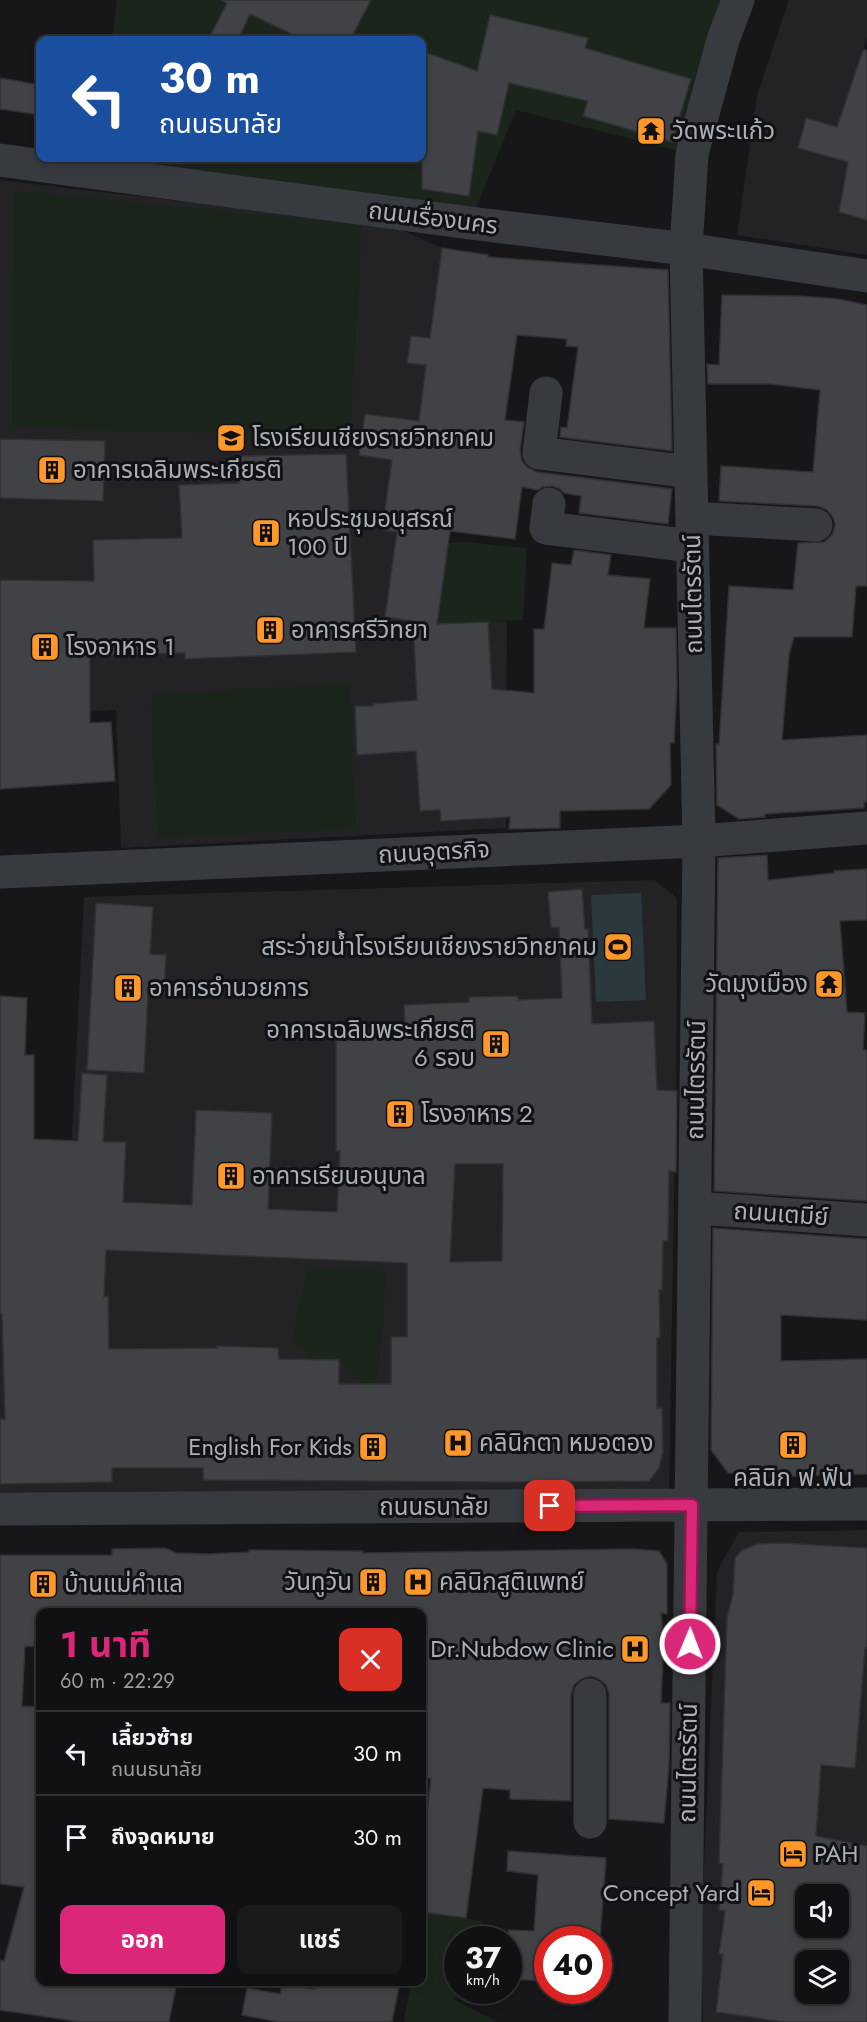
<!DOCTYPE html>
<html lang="th">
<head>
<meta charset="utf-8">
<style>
	:root { --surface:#111113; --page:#1a1a1c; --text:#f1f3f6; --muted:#9c9da0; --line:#303133; --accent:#db2777 }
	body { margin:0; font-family:Jost,"Noto Sans Thai",sans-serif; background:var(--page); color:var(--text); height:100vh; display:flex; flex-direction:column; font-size:22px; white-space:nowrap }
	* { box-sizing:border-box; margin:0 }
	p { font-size:20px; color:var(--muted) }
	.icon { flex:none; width:33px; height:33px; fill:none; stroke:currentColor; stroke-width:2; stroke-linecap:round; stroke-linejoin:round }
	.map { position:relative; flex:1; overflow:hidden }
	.sheet { position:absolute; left:36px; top:1608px; width:390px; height:378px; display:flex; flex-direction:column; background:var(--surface); border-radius:12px; box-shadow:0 3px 9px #0003,0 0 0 2px var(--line) }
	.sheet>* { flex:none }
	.top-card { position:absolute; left:36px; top:36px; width:390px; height:126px; border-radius:12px; box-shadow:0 3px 9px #0003,0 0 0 2px var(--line); background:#1a4fa0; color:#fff; overflow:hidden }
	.controls { position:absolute; left:795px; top:1884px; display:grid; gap:12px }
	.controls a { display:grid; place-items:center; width:54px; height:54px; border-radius:12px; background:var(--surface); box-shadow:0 3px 9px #0003,0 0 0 2px var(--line); font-size:30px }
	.speed { position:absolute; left:444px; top:1926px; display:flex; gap:12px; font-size:30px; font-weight:700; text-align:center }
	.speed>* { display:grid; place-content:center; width:78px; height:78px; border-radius:50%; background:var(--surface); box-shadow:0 3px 9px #0003,0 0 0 2px var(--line); line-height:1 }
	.speed small { font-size:15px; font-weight:400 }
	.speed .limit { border:9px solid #d22; background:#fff; color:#111 }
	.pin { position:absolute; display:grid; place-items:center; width:51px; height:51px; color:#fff; margin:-26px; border-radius:12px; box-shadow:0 3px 9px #0006 }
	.me { position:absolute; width:66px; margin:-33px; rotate:1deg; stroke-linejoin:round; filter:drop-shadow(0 0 4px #0008) }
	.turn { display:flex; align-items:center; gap:21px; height:126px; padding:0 24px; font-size:27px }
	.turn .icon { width:78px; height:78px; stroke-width:2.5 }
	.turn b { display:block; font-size:42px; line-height:51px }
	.round { display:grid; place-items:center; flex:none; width:63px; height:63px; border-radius:12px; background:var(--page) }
	.summary { display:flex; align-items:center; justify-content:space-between; height:102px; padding:0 24px }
	h1 { font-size:36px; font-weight:700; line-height:45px; color:var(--accent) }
	.cta { display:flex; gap:12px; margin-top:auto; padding:12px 24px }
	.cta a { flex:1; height:69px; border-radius:12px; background:var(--accent); color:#fff; font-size:24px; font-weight:700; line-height:69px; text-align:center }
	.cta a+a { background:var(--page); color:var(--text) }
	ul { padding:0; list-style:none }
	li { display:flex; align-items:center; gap:18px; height:84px; padding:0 24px; border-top:2px solid var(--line) }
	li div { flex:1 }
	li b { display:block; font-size:22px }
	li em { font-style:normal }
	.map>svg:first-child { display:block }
	.built { fill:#232326; fill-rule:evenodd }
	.green { fill:#1c251c }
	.water { fill:#2b393f }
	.building { fill:#414246; stroke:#313135; stroke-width:1.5; fill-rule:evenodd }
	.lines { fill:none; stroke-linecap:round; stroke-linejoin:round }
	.minor { stroke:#373a3f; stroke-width:33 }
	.route-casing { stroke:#8e194d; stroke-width:15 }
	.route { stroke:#db2777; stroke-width:10 }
	.labels { text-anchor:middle; stroke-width:6; stroke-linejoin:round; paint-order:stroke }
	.poi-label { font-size:24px; fill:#a8b0ba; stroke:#121214; text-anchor:start }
	.street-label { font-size:24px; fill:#a8b0ba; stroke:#121214 }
</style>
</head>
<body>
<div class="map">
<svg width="867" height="2022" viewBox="0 0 867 2022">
	<rect width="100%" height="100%" fill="#171719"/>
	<!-- built -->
	<path class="built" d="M789,0H867V38L837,127L806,119L798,148L848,162L867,220V255L737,235L757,96Z
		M0,180L392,226L442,248L488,255L437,624L507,621L506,828L121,848L116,710L0,717Z
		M654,880L677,898L676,1085L669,1491L0,1492V1192L69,1195L84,897Z
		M867,1530V2022H703L701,1936L717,1571L739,1532ZM806,1894H838V1928H806ZM806,1960H838V1994H806Z"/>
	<!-- green -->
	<path class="green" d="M117,0H738L692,154L516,110L470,223L99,158H422V40H112Z
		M14,191L362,224L350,437L12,427Z
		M463,542L527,548L523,620L437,625L448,543Z
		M349,684L356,828L158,838L151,694Z
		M308,1267L387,1271L377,1384H362L339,1360H313L292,1341Z
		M423,1912L482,1921L478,1939L458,1940V1990L462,1991L453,1999L497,2022H404L411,1982H422Z"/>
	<!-- water -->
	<path class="water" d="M641,893L646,1000L596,1002L591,895Z"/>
	<!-- building -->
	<path class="building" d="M221,0H371L350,40H304L250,14L238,40H208L227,3Z
		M490,15L588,38L585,48L691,79L672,142L583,116L588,101L509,83L497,135L478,131L469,196L422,189V51L477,71Z
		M863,50H867V220L839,212L848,162L798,148L806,118L837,127Z
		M0,78L40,85V115L0,109Z
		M442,248L488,255V257L668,270L672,451L560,437L561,427L567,428L578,347L566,346L567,339L517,335L505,420L524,422L520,451L522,461L528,468L537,472L672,489L668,524L579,513L581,496L564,493L560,489L552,486L542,487L538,490L522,487L515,539L450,531L437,624L488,622L492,689L534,693V629H544L552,563L571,565L574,550L611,555L608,575L650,579L644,628H676L677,685L674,743H670L671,785L649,809L560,811V828L509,829L510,817L441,821L440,810L420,811L416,751L357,755L355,706H372L373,704L417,700L413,621L385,617L397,532L382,530L392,460L359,455L365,414L419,421L426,365L407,363L411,336L430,338Z
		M722,295L799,296L839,299L867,305V586H856L852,637H794L789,655L782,740L867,735V802H864V808L765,814V817L739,819L717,805L716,744H719L729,586L793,590L798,543L824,542L832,535L835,525L833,517L827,510L818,506L719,501L721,466L813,472L820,390L770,384H708L707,364L719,365Z
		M0,439L105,441L103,501L0,498Z
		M346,454L356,652L185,659V653L90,655V723L111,722L115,781L0,789V580L94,581L93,540L182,538L179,485L239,483L238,456Z
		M767,855L768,880L834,873V871L867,869V920L840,921L847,1012L865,1013L863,1050H867V1201L714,1191L718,858Z
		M582,889L585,929H588L592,1024L654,1021L657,1090L677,1091L676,1172L669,1171L668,1241H663L662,1290H659L660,1338H657V1408H662L663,1452L659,1468L649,1481L494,1482L203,1480V1468H112V1482L0,1484V1419H5L2,1314H0V996L27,998L25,1055H34V1139L78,1141L82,1073L107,1075L103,1142H126L123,1202L192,1205L196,1110L272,1113L268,1209L337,1212L340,1151H336V1030L405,1028L404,1005L469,1002V997L518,996V1000L562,998L559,927L551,928L548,892ZM455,1164H503L502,1261L450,1262ZM106,1250L407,1263V1337H391V1384H339V1360L279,1359L278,1348L217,1346V1348L109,1349L108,1296L104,1297Z
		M96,903L153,907L150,954L166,955L164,994L148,993L144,1073L87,1070Z
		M713,1228L867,1239V1320L781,1315V1361L867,1359V1474L763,1477L762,1474L728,1473L711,1450Z
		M782,1543L867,1548V1648H865L855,1768L821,1765L816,1836L867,1846V2022H785L716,2012L723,1954H719L725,1911L719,1910L723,1864L719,1863L727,1617L733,1594L735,1558L742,1550L758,1544ZM806,1894H838V1928H806ZM806,1960H838V1994H806Z
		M165,1548L176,1553L209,1554L249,1552V1550L363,1551V1553L632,1549L659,1551L667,1564V1614L661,1613L664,1638L661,1703H670L669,1764L664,1823L609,1819V1694L606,1685L599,1679L591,1676L581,1679L574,1685L571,1695V1801L510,1799V1790L483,1788L466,1918L422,1912V1847H423L431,1778L422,1779V1612H40V1647L25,1646L22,1706L40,1707V1982H177L169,2022H80L0,2010V1960L4,1961L24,1887L0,1884V1555H112V1549Z
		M508,1851L606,1858L600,1940H548V1981L508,1979V1930L534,1931L538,1875L507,1871Z
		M316,1982H400L392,2022H279L242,2015L247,1988L280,1994L282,1983L315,1989Z"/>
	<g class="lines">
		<!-- minor -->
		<path class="minor" d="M0,160L470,223L686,249L867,276
			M546,393L539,453L691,472
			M549,504L546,528L692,546
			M692,518L816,525
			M0,872L699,841L867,828
			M695,1208L867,1220
			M0,1509L867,1504
			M590,1822V1695
			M685,2022L699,841L686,249L692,154L723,40L738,0"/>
	</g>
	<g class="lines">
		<!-- route casing -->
		<g class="route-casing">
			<path id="route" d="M550,1506L692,1505L690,1644"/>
		</g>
		<!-- route -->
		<use href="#route" class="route"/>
	</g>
	<!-- icons -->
	<defs>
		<g id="temple-square" transform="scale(1.5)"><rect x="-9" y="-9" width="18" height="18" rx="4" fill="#ff9829" stroke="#121214"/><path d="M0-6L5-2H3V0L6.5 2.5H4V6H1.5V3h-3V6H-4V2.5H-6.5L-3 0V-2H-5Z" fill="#111"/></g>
		<g id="school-square" transform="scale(1.5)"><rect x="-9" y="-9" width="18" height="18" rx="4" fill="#ff9829" stroke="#121214"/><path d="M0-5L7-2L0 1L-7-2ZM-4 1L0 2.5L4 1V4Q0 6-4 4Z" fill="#111"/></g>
		<g id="building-square" transform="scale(1.5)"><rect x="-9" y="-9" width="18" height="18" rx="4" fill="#ff9829" stroke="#121214"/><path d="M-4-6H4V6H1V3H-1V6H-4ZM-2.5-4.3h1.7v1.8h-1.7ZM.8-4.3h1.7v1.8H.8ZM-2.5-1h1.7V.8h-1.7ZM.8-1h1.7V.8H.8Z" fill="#111"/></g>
		<g id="stadium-square" transform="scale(1.5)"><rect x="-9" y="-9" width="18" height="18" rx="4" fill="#ff9829" stroke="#121214"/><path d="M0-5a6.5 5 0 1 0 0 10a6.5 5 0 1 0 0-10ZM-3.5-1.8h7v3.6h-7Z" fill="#111"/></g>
		<g id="hospital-square" transform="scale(1.5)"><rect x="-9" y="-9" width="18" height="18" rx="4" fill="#ff9829" stroke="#121214"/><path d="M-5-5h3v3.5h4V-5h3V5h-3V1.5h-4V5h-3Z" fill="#111"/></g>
		<g id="hotel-square" transform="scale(1.5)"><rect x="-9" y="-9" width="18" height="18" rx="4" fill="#ff9829" stroke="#121214"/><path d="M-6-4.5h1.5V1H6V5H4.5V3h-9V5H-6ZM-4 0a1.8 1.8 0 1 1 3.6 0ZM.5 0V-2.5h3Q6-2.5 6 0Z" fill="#111"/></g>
	</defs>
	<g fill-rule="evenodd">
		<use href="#temple-square" x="651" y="131"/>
		<use href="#school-square" x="231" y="438"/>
		<use href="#building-square" x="52" y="470"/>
		<use href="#building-square" x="266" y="533"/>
		<use href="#building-square" x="270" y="630"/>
		<use href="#building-square" x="45" y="647"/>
		<use href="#stadium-square" x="618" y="947"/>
		<use href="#temple-square" x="829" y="984"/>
		<use href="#building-square" x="128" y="988"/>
		<use href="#building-square" x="496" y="1044"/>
		<use href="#building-square" x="400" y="1114"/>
		<use href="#building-square" x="231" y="1176"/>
		<use href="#hospital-square" x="458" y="1443"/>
		<use href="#building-square" x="793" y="1445"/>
		<use href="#building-square" x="373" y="1447"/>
		<use href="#building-square" x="373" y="1582"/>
		<use href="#hospital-square" x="418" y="1582"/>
		<use href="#building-square" x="43" y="1584"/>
		<use href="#hospital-square" x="635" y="1649"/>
		<use href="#hotel-square" x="793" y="1854"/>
		<use href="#hotel-square" x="761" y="1893"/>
	</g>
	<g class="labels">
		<!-- poi labels -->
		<g class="poi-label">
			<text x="672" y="139">วัดพระแก้ว</text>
			<text x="252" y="446">โรงเรียนเชียงรายวิทยาคม</text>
			<text x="73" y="478">อาคารเฉลิมพระเกียรติ</text>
			<text x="287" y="527">หอประชุมอนุสรณ์<tspan x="287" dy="28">100 ปี</tspan></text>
			<text x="291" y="638">อาคารศรีวิทยา</text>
			<text x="66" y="655">โรงอาหาร 1</text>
			<text x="597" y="955" text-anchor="end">สระว่ายน้ำโรงเรียนเชียงรายวิทยาคม</text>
			<text x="808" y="992" text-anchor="end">วัดมุงเมือง</text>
			<text x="149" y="996">อาคารอำนวยการ</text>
			<text x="475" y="1038" text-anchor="end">อาคารเฉลิมพระเกียรติ<tspan x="475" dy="28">6 รอบ</tspan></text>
			<text x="421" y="1122">โรงอาหาร 2</text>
			<text x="252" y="1184">อาคารเรียนอนุบาล</text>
			<text x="479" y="1451">คลินิกตา หมอตอง</text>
			<text x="352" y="1455" text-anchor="end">English For Kids</text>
			<text x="793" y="1486" text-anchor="middle">คลินิก ฟ.ฟัน</text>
			<text x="352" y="1590" text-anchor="end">วันทูวัน</text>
			<text x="439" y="1590">คลินิกสูติแพทย์</text>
			<text x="64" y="1592">บ้านแม่คำแล</text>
			<text x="614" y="1657" text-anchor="end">Dr.Nubdow Clinic</text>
			<text x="814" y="1862">PAH</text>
			<text x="740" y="1901" text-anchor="end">Concept Yard</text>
		</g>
		<!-- street labels -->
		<g class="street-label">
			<text transform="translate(433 218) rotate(7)" y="8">ถนนเรื่องนคร</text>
			<text transform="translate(693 594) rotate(-91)" y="8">ถนนไตรรัตน์</text>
			<text transform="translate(434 852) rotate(-3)" y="8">ถนนอุตรกิจ</text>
			<text transform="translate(696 1080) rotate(-89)" y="8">ถนนไตรรัตน์</text>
			<text transform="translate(781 1214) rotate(4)" y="8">ถนนเตมีย์</text>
			<text x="434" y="1515">ถนนธนาลัย</text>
			<text transform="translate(688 1763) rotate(-89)" y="8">ถนนไตรรัตน์</text>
		</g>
	</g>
</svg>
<div class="controls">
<a><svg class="icon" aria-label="sound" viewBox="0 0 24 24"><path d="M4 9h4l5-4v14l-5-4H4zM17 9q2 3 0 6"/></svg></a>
<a><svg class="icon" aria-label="layers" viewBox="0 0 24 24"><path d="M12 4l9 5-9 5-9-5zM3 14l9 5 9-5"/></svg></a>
</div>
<div class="speed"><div>37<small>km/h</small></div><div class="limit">40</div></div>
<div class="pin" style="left:550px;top:1506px;background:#d93025"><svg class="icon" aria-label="arrive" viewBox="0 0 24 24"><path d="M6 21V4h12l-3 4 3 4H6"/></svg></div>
<svg class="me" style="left:690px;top:1644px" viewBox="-20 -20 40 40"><circle r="17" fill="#db2777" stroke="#fff" stroke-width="3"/><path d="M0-11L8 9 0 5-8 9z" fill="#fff"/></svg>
<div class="top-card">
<div class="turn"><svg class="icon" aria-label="left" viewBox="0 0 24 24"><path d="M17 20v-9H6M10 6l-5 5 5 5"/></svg><div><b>30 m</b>ถนนธนาลัย</div></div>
</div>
<section class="sheet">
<div class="summary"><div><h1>1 นาที</h1><p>60 m · 22:29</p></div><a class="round" style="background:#d93025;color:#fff"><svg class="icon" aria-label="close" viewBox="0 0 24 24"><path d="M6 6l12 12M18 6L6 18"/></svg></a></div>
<ul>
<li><svg class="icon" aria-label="left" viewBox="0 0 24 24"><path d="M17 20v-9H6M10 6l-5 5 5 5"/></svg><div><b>เลี้ยวซ้าย</b><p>ถนนธนาลัย</p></div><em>30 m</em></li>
<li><svg class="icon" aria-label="arrive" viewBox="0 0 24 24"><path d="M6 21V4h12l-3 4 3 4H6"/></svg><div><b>ถึงจุดหมาย</b></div><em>30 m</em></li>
</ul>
<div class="cta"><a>ออก</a><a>แชร์</a></div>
</section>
</div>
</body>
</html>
